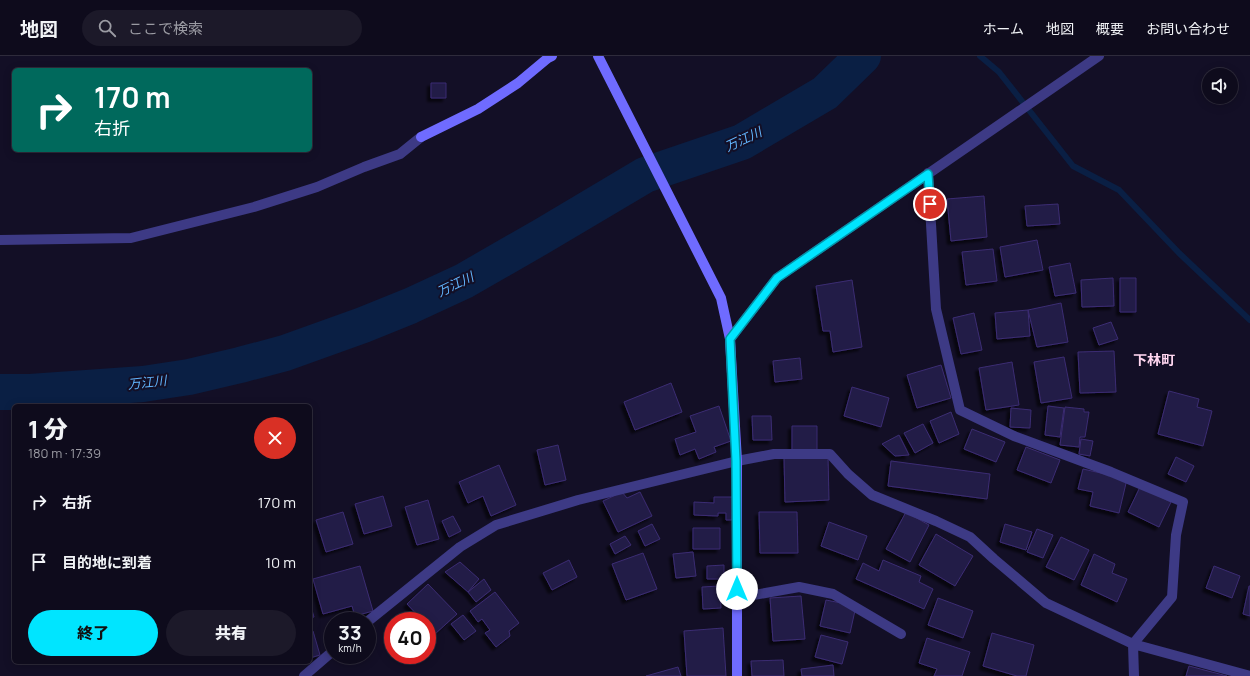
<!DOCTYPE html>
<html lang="ja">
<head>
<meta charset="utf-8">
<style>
	:root { --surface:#0e0b1c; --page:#1c1929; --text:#f1f3f6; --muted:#9b9ba3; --line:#2e2b3b; --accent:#00e5ff }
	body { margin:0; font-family:Manrope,"Noto Sans JP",sans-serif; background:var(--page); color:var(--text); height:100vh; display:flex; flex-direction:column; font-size:15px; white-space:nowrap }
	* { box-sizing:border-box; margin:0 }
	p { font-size:13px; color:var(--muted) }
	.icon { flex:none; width:22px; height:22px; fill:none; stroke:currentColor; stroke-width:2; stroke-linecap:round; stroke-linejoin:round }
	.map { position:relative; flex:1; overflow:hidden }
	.panel { position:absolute; left:12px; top:348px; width:300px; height:260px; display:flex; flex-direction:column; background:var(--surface); border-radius:6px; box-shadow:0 2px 10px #0003,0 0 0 1px var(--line) }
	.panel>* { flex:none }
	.guide { position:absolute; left:12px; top:12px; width:300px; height:84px; border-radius:6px; box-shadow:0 2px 10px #0003,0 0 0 1px var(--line); background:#00695c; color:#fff; overflow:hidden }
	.fabs { position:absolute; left:1202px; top:12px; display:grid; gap:8px }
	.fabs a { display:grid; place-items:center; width:36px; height:36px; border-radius:50%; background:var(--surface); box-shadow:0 2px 10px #0003,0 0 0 1px var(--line); font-size:20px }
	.speed { position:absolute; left:324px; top:556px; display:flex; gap:8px; font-size:20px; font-weight:700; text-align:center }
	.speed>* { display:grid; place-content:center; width:52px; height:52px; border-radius:50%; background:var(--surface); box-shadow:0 2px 10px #0003,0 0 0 1px var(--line); line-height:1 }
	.speed small { font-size:10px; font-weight:400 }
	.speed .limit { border:6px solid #d22; background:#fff; color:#111 }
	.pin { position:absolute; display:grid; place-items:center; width:34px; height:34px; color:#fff; margin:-17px; border:2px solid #fff; border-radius:50%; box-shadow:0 1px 4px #0007 }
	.me { position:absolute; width:44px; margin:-22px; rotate:0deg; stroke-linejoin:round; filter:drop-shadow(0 0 3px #0008) }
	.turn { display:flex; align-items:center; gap:14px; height:84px; padding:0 16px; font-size:18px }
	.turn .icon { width:52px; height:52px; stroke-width:2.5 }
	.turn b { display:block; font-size:28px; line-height:34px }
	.round { display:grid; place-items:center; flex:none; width:42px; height:42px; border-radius:21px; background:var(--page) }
	.head { display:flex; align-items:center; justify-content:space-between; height:68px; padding:0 16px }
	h1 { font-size:24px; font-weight:800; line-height:30px }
	.button { display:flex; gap:8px; margin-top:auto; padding:8px 16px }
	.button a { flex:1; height:46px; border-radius:24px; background:var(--accent); color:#111; font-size:16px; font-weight:800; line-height:46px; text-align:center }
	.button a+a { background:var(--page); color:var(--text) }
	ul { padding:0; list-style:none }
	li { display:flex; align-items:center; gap:12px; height:60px; padding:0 16px }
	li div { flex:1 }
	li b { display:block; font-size:15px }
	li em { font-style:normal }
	header { display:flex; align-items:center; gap:24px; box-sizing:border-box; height:56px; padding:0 20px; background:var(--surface); border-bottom:1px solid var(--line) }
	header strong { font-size:19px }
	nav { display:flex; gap:22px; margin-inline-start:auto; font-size:14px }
	.search { width:280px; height:36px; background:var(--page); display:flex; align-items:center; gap:10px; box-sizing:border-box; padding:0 14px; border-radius:22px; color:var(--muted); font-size:15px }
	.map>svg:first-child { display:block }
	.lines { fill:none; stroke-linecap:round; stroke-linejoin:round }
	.stream { stroke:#0a1f44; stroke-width:6 }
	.river { stroke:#0a1f44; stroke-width:36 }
	.building { fill:#241b47; stroke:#3b2d73; filter:url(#shadow) }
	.street { stroke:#3d3a85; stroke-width:10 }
	.secondary { stroke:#6f6bff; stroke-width:10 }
	.route-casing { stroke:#0095a6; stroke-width:10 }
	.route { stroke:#00e5ff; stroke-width:7 }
	.labels { text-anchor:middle; stroke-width:4; stroke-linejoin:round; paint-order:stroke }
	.water-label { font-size:13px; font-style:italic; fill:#62b6ff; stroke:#130f26 }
	.quarter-label { font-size:14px; font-weight:bold; fill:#ffd6f0; stroke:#130f26 }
</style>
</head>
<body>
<header>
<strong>地図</strong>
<div class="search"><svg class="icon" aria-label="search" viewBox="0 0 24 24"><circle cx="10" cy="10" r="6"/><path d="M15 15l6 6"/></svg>ここで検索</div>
<nav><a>ホーム</a><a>地図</a><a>概要</a><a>お問い合わせ</a></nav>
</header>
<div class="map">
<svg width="1250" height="620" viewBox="0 0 1250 620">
	<defs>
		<filter id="shadow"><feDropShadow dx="-3.5" dy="3.5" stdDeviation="1" flood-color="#0009"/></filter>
	</defs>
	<rect width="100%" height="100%" fill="#130f26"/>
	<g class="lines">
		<!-- stream -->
		<path class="stream" d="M980,0L999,16L1073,110L1119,134L1179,197L1250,264"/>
		<!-- river -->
		<path class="river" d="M0,336H30L143,328L189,321L240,309L285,297L363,269L410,250L464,225L544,179L645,119L742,86L825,37L863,0"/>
	</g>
	<!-- building -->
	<path class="building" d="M431,27H446V42H431Z
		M984,140L987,181L951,185L947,143Z
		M1058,148L1060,168L1027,170L1025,150Z
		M1037,184L1043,214L1005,221L1000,191Z
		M993,193L997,225L966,229L962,196Z
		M1070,207L1076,237L1055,240L1049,211Z
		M1113,222L1114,250L1082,251L1081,224Z
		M1120,222H1136V256H1120Z
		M852,224L862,291L833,296L830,275H823L816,230Z
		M1061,247L1068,286L1037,291L1028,254Z
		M1028,254L1030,280L997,283L995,257Z
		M974,257L982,294L961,298L953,262Z
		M1111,266L1118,283L1099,289L1093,272Z
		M1114,295L1116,336L1080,337L1078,296Z
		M1064,301L1072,342L1041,347L1034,306Z
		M800,302L802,323L775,326L773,305Z
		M1012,306L1019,349L986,354L979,312Z
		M941,309L951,342L917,352L907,319Z
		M671,327L682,356L635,374L624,346Z
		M852,331L889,342L881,371L844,360Z
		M1169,335L1199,343L1197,351L1212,355L1203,390L1158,378Z
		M719,350L731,385L714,391L716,396L699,403L695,393L680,399L675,383L696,376L690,360Z
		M1048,350L1064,352L1060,381L1045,379Z
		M1065,351L1084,353V356H1089L1085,381H1080L1079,391L1060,389Z
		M1011,352L1031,354L1030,372L1010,371Z
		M951,356L959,378L939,387L930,365Z
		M752,360H771L772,384H753Z
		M923,368L933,387L915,397L904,377Z
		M792,370H817V394H792Z
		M972,373L1005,386L996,406L964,393Z
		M899,379L909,399L895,400L882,388Z
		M1081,383L1093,385L1090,400L1079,398Z
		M558,389L566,424L545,429L537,394Z
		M1026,391L1060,404L1051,427L1017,414Z
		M828,400L829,444L785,446L784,401Z
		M1176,401L1194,410L1186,426L1168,418Z
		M891,405L990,418L987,443L888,430Z
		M499,409L516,449L491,460L483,440L468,447L459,426Z
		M1083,413L1127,423L1119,457L1090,450L1093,436L1078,433Z
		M1140,431L1171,446L1159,471L1128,456Z
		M622,436L627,442L640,436L652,460L618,476L603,445Z
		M383,440L392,470L364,478L355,448Z
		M714,441H733L732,464H726V457H718V460L694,459V446L714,447Z
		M428,444L439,483L417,489L405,451Z
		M343,456L353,488L326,496L316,464Z
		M759,456H797L798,497H760Z
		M906,456L929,469L910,506L886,493Z
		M453,460L461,475L449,481L442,465Z
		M829,466L867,480L858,504L821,490Z
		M652,468L660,483L645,490L638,475Z
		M1005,468L1032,476L1026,494L1000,486Z
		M693,472H720V493H693Z
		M1037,473L1053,479L1043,502L1027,496Z
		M936,478L973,500L955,530L919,509Z
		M625,480L631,489L615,498L610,488Z
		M1061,481L1089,494L1074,524L1046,511Z
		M693,496L696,520L676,522L673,498Z
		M643,497L657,533L626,544L612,508Z
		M1094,498L1115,508L1112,517L1127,523L1117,546L1081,529Z
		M569,504L577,521L552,534L543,517Z
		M883,504L921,520L919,526L933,533L924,553L856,523L863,507L879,515Z
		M460,506L479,523L468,536L445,516Z
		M724,509V523H707V510Z
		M360,510L373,555L355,560L352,550L323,558L313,523Z
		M1214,510L1240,520L1232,542L1206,532Z
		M484,523L491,534L476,546L468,536Z
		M428,528L457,558L435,578L427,570V565H423L407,548Z
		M720,530L721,552L703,553L702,531Z
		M1249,530H1250V560L1243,558Z
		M495,536L519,567L509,575L510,580L496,591L485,577L490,574L482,563L478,566L470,555Z
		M801,540L805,583L773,585L770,542Z
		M938,542L973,555L963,582L928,569Z
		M826,544L856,550L850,577L820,570Z
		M310,547L314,561L310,562Z
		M463,559L476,575L464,584L451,568Z
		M723,572L726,620H687L684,575Z
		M313,575L320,599L310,602V576Z
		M992,577L1034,589L1026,620H1017L983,610Z
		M821,579L848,586L842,608L815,601Z
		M927,582L970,596L962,620H934L937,613L919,607Z
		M783,604L784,620H752L751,605Z
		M833,609L834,620H802L801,613Z
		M1189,610L1227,620H1186Z
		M678,611L681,620H646Z"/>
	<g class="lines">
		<!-- street -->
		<path class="street" d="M928,117L936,253L960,354L1014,380L1111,416L1183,446L1176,479L1172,541L1133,588L1134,620
			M0,184L131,182L254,151L317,131L364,111L400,98L421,81
			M730,283L777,222L1099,0
			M737,542L799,531L833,538L901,578
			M367,566L460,491L496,469L578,444L737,405L774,398H830L848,418L872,439L936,465L970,481L994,503L1046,547L1133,588L1250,620
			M304,620L333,595"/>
		<!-- secondary -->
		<path class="secondary" d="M598,0L721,242L730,283L737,405V620
			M421,81L478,53L518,27L548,2L552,0"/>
	</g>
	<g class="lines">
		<!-- route casing -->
		<g class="route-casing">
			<path id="route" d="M737,533L736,405L730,283L777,222L928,118L930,148"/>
		</g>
		<!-- route -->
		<use href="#route" class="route"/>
	</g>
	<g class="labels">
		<!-- water labels -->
		<g class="water-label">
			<text transform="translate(743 83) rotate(-25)" y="5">万江川</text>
			<text transform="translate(455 228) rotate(-26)" y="5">万江川</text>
			<text transform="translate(147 326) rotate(-6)" y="5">万江川</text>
		</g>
		<!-- quarter labels -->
		<g class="quarter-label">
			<text x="1154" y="309">下林町</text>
		</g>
	</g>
</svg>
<div class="fabs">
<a><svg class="icon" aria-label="sound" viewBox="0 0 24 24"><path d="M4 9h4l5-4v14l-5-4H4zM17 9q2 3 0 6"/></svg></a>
</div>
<div class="speed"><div>33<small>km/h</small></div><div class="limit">40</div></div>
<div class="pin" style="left:930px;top:148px;background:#d93025"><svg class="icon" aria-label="arrive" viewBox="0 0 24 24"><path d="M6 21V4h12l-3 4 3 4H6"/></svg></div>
<svg class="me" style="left:737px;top:533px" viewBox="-20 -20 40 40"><circle r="19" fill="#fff"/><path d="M0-13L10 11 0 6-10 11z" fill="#00e5ff"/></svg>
<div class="guide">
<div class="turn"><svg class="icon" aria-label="right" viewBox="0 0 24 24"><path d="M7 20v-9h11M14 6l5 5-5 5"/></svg><div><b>170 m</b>右折</div></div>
</div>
<section class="panel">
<div class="head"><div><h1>1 分</h1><p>180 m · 17:39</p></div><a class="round" style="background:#d93025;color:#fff"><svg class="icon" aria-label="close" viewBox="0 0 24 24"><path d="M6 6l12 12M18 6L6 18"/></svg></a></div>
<ul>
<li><svg class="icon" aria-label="right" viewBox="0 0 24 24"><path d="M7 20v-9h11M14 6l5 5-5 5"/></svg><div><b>右折</b></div><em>170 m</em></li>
<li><svg class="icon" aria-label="arrive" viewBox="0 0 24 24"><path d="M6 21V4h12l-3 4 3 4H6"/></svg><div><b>目的地に到着</b></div><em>10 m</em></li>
</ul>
<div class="button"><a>終了</a><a>共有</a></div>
</section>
</div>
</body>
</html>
